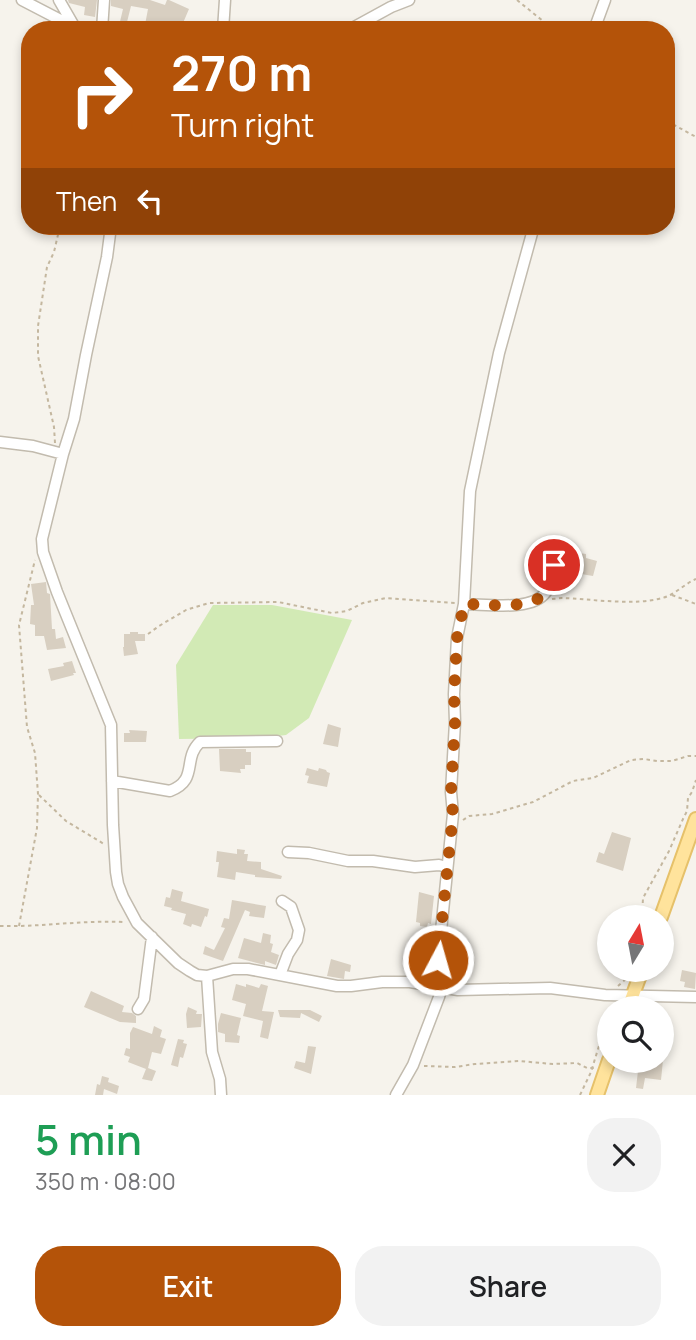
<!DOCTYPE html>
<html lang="en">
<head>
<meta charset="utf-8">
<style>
	:root { --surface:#fff; --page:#f2f2f2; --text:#202124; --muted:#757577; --accent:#b45309 }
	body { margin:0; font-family:Manrope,sans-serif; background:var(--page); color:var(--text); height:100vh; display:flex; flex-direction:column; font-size:26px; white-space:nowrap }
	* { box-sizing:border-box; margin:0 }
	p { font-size:23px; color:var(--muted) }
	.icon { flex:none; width:38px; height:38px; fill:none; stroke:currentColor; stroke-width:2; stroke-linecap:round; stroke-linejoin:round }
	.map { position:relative; height:1095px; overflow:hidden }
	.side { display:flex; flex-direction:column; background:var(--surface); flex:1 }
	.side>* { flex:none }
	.banner { position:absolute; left:21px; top:21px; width:654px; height:214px; border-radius:28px; box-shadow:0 4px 10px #0003; background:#b45309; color:#fff; overflow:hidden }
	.needle { width:46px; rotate:10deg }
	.controls { position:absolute; left:597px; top:905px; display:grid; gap:14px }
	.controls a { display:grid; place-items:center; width:77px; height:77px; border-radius:50%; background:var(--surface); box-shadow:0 4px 10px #0003; font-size:35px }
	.pin { position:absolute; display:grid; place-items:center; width:60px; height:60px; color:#fff; margin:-30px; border:4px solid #fff; border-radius:50%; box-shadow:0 2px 7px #0007 }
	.me { position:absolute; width:77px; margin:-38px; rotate:6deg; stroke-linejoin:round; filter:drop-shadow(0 0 5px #0008) }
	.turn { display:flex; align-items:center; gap:24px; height:147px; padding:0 35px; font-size:32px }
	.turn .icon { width:91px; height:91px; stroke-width:2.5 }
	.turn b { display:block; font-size:49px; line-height:60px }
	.then { display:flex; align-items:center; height:66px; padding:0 35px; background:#0003; gap:14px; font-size:26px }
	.round { display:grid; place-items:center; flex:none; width:74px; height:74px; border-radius:28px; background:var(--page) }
	.summary { display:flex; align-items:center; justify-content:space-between; height:119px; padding:0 35px }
	h1 { font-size:42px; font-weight:600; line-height:52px; color:#1e9e55 }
	.cta { display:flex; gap:14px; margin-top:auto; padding:14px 35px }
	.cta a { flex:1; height:80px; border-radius:28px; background:var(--accent); color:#fff; font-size:28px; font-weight:600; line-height:80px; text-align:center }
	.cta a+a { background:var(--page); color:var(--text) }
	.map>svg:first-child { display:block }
	.green { fill:#d2eab5 }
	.building { fill:#d8cfc1 }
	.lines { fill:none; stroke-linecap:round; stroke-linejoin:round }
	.minor-casing { stroke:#c2bbae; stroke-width:13 }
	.major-casing { stroke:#e6c16a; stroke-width:16 }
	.path { stroke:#c4b79f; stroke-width:2; stroke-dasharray:3.5 3.5; stroke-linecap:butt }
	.minor { stroke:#fff; stroke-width:10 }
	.major { stroke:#ffe39c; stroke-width:12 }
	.route { stroke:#b45309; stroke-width:12; stroke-dasharray:0 21.6 }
</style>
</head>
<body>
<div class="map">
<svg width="696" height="1095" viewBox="0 0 696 1095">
	<rect width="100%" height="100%" fill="#f6f3ec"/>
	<!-- green -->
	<path class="green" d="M213,605H272L352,620L309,718L286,735L261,738L179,739L176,665Z"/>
	<!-- building -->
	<path class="building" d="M68,0H97L95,17L84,15L85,7L69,3Z
		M111,0H150L165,5L167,0H169L189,9L180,30H171L172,26L170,25L155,22L154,30H144L148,9L131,6L125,30H118L123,9L111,6Z
		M573,552L586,554V558L597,561L593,576L569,572Z
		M46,582L47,593L50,594L52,629H55L56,639L63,637L66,648L47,650L44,636H35V625L30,624L31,605H34L31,584Z
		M130,632H138V634H145V641H135L138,654L124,656L123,647H124V634H130Z
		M72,661L76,673H73L74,675L51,681L48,669L64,666L63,663Z
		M328,724L341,728L338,747L323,744Z
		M129,730L147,731L146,742H124V733H130Z
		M219,749H246V752H251V765H245V769H240L241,773L220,771Z
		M307,768L318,771L319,768L326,770L327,772L330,773L327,787L307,783L309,776L305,775Z
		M612,832L631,838L623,871L596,862L599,852L604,854Z
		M237,849L245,850L244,854H248L247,861L261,862V869L282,876L281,879L255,877V875L236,872L235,880L217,877L219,862H216L217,851L237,854Z
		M172,889L183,892L181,901L209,909L207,917L205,916L201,927L192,924L191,927L183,924L186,914L171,910L172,908L164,906L166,897L170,898Z
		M419,892L434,896L431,924L428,923L427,927L420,926V923L416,922Z
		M232,900L266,906L264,918L249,916L250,912L245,910L223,961L203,954L205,946L214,950L225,928L221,927L224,918L229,919Z
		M263,933L271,935L270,943L273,944L271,952L279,955L276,965L265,961V965L238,958L244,938L261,943Z
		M331,959L351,965L350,972L345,971L344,979L327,976Z
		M682,970L696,973L695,989L684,987L685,982L680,981Z
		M236,984L246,987V984L259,988L261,984L268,986L262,1011L274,1012L268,1039L260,1037L263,1021L243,1016L246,1004L232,1000Z
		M91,991L124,1006L122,1012L132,1013L136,1016V1023L120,1022L84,1007Z
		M188,1007L197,1011L196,1014H202L201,1027L187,1028L186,1014Z
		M278,1010H310L322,1016L319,1022L301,1013L300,1018L280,1017Z
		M221,1013L241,1018L237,1035L240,1036L239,1043L225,1042V1034L218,1032V1024Z
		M154,1026L162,1030L160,1037L166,1039L161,1054L152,1052L148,1068L156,1071L152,1081L142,1079L146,1069L128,1062L130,1057L124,1055L126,1048L130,1049V1033L133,1027L152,1034Z
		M178,1039L184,1040L183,1043L187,1044L183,1058L180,1057L178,1067L171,1065Z
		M308,1046L316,1047L311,1074L294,1068L296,1061L305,1063Z
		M646,1060H663L661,1080L645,1078L643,1089L636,1088L638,1071L644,1072Z
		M102,1076L109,1078L108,1082L119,1086L117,1094L104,1089L103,1095H95L97,1084L100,1085Z"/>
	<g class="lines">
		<!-- minor casing -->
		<g class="minor-casing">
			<path id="minor" d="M22,0L74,27
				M59,0L74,26
				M102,30L104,0
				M223,30L225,0
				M349,30L391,7L409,0
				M594,30L605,0
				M111,226L107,257L86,355L74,419L63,454L42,539L43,552L57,592L111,725L113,825L116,872L118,884L123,897L137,923L178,963L190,971L197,975L207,976L233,969H248L337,986H351L382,982H410L458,990L550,988L605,995L696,997
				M0,442L33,446L63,454
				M464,604C486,604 532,612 546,592C552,584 553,574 554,565
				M112,781L170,791C199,780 182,759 200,742L277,741
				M288,852L309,853L348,861H373L415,867L439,865L447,867
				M280,975L288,954L297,940L299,930L291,907L282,901
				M207,976L212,1052L220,1079L221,1095
				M138,1009L144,999L152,937
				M396,1095L413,1065L439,997L442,987L437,970L438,960L453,814L451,792L455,722L454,694L457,638L464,604L470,491L499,353L534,226"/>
		</g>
		<!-- major casing -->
		<g class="major-casing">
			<path id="major" d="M661,917L696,819
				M628,1008L642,970
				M597,1095L609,1060"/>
		</g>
		<!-- path -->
		<path class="path" d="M517,0L554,30
			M667,121L696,137
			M55,443L54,427L38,356V326L47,267L54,252L60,226
			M672,595L696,604
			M552,599L562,598C592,599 634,606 662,598C675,595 684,584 696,579
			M148,634L159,626L186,610L209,603L278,602L332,613L347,611L363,603L386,598L456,603
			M39,795L66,821L104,844
			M463,820L469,816L492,814L533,802L573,781L593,778L631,760L644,759L657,761H672L688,756H696
			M642,917L643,898L669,851L683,819L687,811L688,798L692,792L696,780
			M0,926C42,927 83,920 125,922
			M19,926L37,828L38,794L35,753L27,727L19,625L35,560
			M618,986L627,978
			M424,1066L455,1067L475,1064L519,1061L553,1064L577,1063L587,1068H595
			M580,1095L591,1072L609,1013"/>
		<!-- minor -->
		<use href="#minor" class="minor"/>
		<!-- major -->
		<use href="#major" class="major"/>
	</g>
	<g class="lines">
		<!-- route -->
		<path class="route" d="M438,960L453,814L451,792L455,722L454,694L457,638L464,604C486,604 532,611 546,592C552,584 553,574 554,565"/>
	</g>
</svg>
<div class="controls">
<a><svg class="needle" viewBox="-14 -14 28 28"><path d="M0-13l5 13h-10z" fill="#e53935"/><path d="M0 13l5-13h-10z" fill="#757577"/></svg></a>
<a><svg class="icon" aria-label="search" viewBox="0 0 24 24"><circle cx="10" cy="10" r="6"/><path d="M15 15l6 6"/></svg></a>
</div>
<div class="pin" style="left:554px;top:565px;background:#d93025"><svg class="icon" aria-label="arrive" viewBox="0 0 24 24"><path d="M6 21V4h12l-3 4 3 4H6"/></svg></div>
<svg class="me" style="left:438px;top:960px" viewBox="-20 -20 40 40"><circle r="17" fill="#b45309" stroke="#fff" stroke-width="3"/><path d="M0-11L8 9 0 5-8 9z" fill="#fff"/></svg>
<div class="banner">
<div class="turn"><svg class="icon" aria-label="right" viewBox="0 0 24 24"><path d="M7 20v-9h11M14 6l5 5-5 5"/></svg><div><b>270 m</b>Turn right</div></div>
<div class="then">Then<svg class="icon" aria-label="left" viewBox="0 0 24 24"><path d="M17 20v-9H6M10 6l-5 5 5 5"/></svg></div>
</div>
</div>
<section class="side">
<div class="summary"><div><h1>5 min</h1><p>350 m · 08:00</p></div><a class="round"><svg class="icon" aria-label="close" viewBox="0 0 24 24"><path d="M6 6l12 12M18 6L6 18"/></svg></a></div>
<div class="cta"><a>Exit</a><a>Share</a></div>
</section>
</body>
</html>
